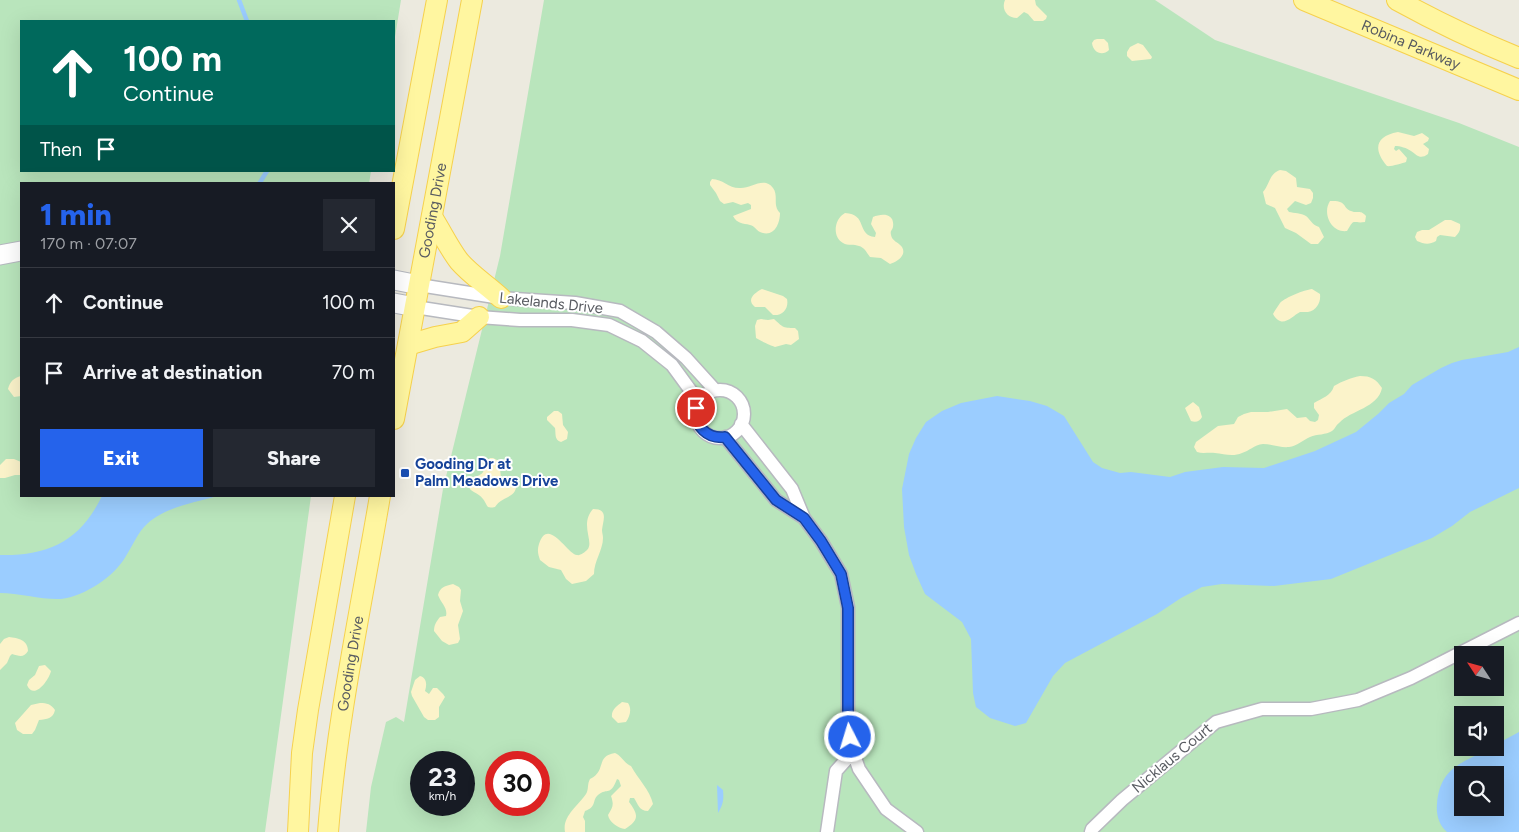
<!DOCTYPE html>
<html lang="en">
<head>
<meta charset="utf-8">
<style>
	:root { --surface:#171b24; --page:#242831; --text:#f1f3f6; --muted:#9ea1a6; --line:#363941; --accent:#2563eb }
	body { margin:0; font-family:Figtree,sans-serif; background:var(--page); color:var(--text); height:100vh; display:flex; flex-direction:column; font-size:19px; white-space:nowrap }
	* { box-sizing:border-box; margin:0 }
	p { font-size:16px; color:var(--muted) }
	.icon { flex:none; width:28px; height:28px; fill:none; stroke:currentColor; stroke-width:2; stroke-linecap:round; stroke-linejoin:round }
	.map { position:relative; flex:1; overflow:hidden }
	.panel { position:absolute; left:20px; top:182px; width:375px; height:315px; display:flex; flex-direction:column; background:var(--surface); border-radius:0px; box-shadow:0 5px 20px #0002 }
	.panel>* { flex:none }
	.hud { position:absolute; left:20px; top:20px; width:375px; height:152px; border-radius:0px; box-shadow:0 5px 20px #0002; background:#00695c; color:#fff; overflow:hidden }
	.needle { width:32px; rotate:306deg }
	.tools { position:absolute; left:1454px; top:646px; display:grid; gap:10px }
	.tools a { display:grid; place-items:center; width:50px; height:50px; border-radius:0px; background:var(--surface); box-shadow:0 5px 20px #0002; font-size:25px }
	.speed { position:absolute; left:410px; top:751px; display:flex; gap:10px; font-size:25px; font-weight:700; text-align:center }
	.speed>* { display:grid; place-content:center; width:65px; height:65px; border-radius:50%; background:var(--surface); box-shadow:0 5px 20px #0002; line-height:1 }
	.speed small { font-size:12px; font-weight:400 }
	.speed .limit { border:8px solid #d22; background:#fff; color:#111 }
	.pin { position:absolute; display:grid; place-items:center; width:42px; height:42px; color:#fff; margin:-21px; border:2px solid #fff; border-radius:50%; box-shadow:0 1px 5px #0007 }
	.me { position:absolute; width:55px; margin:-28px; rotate:355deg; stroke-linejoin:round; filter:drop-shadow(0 0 4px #0008) }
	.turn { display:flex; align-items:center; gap:18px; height:105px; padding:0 20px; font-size:22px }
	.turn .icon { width:65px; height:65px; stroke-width:2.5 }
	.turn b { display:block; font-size:35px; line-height:42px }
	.then { display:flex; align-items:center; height:48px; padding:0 20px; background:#0003; gap:10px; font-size:19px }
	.round { display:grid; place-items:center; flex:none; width:52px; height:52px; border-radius:0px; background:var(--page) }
	.headline { display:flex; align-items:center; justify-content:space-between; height:85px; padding:0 20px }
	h1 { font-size:30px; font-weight:800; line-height:38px; color:var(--accent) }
	.primary-button { display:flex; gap:10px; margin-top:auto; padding:10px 20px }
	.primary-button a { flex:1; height:58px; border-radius:0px; background:var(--accent); color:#fff; font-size:20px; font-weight:800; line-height:58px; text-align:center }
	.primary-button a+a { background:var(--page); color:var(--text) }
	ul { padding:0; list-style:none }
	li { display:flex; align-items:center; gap:15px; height:70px; padding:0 20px; border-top:1px solid var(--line) }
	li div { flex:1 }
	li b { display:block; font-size:19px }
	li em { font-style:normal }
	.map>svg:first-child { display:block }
	.green { fill:#b9e5bc; fill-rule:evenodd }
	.sand { fill:#fbf3ca }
	.water { fill:#9bcdff; fill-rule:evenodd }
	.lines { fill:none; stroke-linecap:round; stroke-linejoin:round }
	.stream { stroke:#9bcdff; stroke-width:4.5 }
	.street-casing { stroke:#b7b9bf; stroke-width:15 }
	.secondary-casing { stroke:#b5b8bf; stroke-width:21 }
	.primary-casing { stroke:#f6d14d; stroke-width:22 }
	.street { stroke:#fff; stroke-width:12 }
	.secondary { stroke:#fff; stroke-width:19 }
	.primary { stroke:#fff6a0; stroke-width:20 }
	.route-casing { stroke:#184099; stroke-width:12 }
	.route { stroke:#2563eb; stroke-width:9 }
	.transit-dot { fill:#1a4fb4; stroke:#fff; stroke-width:2 }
	.labels { text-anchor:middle; stroke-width:4; stroke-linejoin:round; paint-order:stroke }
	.street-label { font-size:15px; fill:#585b61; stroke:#fff }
	.transit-label { font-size:15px; font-weight:bold; fill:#164399; stroke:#fff; text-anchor:start }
</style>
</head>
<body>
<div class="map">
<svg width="1519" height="832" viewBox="0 0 1519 832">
	<rect width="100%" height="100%" fill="#eceadf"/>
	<!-- green -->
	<path class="green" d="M0,0H401L394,43V21H21V171H371L369,184H21V496H311L265,832H0Z
		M544,0H1155L1215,40L1459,123L1519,147V832H366L371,787L386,722L396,717L404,722L443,489L500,256ZM1462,655H1495V688H1462ZM1462,715H1495V748H1462ZM421,762H464V805H421ZM496,762H539V805H496ZM1462,775H1495V808H1462Z"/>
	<!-- sand -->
	<path class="sand" d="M1005,0H1035L1036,5L1047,16L1046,19L1043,21H1034L1028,14L1024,12L1017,18C1007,18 1001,9 1005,0Z
		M1097,39H1104L1108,43L1109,50C1102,57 1093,52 1092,43L1094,40Z
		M1138,43L1143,45L1152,57L1151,59L1132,61L1127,56V52L1130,47Z
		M1398,132L1414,136L1422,133L1429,138L1428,141L1423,144L1429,149L1428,154C1420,160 1417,155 1411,151C1407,148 1400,146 1395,146L1394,149L1396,151L1399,149L1407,158L1406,162C1403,163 1390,167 1387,166C1373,150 1375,136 1398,132Z
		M1280,170L1286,171L1296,178L1297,187L1310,189L1313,193V198L1311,203L1306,205L1295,201L1287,209L1289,212C1294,213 1301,213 1306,216C1311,220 1312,225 1319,227L1324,237L1318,244H1311L1296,233L1285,228L1275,208L1266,204L1263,192C1270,184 1269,174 1280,170Z
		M712,179C723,179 729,189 741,188C751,188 765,176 773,188C779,196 772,205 780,213C780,224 774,238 760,232C756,230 755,226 750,225C743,223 737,224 733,216L751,209V205L748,203L741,205L733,202L724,204L720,201L716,193L710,185V182Z
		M1330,201C1348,200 1342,208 1351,211C1358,214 1360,209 1366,216L1365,222C1352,224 1355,217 1347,231C1331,233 1322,213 1330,201Z
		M845,213C868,214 856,235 875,237L876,233L871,224L873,217C882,213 895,213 893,227C892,231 890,230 891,235C892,241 898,242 902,247C907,255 897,262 890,264L881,258L870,257C867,253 864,247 859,246C854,244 848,246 843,243C832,237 834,219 845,213Z
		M1445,220H1451L1460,224C1461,230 1459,233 1455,237L1440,235L1437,237L1436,241C1429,245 1424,244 1417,241L1415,237L1417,232L1422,230H1429Z
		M762,289L783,296L787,299C789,308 783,316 773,315L765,307H755C746,300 754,293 762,289Z
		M1312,289L1320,294C1321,302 1317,310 1308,312C1307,312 1301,312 1300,312C1292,316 1282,330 1273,314C1275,310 1278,306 1280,303C1286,297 1304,290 1312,289Z
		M761,319L768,320L774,319C783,327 782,328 795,328L798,331L799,339L791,345L786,344L775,347C771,346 759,340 756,338L755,326L757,320Z
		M21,376V396L14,397L8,389C10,381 14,378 21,376Z
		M1360,376C1371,376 1376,379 1382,388C1378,408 1351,410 1339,423C1336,425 1335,429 1332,431C1326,435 1317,434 1310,437C1303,440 1297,446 1289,447C1281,448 1271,444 1263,444C1254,445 1249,451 1242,453C1233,457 1224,454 1215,453C1209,452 1203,454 1197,452L1194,447L1196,442L1218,426L1234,424L1238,417L1244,414L1251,412H1268L1287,409L1297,418L1306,417L1310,421L1315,422L1318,420L1319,415L1314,408V403C1322,398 1331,396 1334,386C1343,381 1350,378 1360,376Z
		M1193,402L1199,407L1202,417C1200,421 1196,423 1191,421L1185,408Z
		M554,411H558L562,414L563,425L568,432L567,439L561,442C554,440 556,433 555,428L547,420V417Z
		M490,458H493L499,461L501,477L499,485L500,486L503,482L510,481L516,483C518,498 502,496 495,507C485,509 488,505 483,499C477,490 462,493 473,477C490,474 480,466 490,458Z
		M6,459H14L21,462V475H15L5,478H0V465Z
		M593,509C609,509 603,520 602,530C602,533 603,535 603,538C603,550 594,561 594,574L586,581L572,584L566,579L561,570L549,567L540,560C538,554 537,550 539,544C548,516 567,554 577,555C580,556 585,552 587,550C595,542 579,525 593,509Z
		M453,584L459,587L461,590L460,601L463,611L458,625L460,639L458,643L449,645L442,641L434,631C434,625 436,622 440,617L446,616C448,608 441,603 438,595C440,587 445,586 453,584Z
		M9,637C18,638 28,640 28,651C24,658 19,656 12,654L10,656L7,663L0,670V644L4,639Z
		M45,665L51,671C49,680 34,701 27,685L29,680L35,675L39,666Z
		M420,676C427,678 427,685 425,691L429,694L433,688H437L443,694L445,697L439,707V717L435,720H428L424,717L412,696L411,692L415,680Z
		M622,702L628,703C632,709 630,716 626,722L618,723L612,717C611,710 617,706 622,702Z
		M40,703C47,703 51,704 55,710C53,719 47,719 39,720L35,730L32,734H23L17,730L15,723L31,705Z
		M615,753C622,756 624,763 631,766C638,779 650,790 653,804L648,811C639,811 638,804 634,798H630L629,802C638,814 640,820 625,829C618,828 609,822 608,815C613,807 614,805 611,796L621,786L619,780L617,779C610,797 608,787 598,795C592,800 597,807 585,811L583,817L585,821V832H565C562,816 578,806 586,794C589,789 587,784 590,779C607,771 595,756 615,753Z"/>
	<!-- water -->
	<path class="water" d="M1519,347V488L1470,512L1452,526L1432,538L1331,579L1274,586L1222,584L1202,587L1181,598L1157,614L1065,663L1053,676L1026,723L1015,726L990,718L976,707L973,693L971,639L962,622L925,594L916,574L909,555L904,527L902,489L909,454L916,438L926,422L942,411L961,403L997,396L1030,401L1047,406L1064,416L1093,462L1102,468L1120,473L1131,472L1170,477L1185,472L1223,467L1264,468L1315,451L1356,432L1378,414L1389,403L1404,394L1412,385L1441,368L1452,363L1462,360L1508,352Z
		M102,496H217C194,503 165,507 147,524C138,532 133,545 126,556C114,577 85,596 61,599C43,600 19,593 0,593V555C49,556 80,541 102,496Z
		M1519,732V832H1447C1439,825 1436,815 1437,804C1440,767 1462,763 1491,748H1495V745ZM1462,775H1495V808H1462Z
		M717,785L723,790C724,800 723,805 718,813Z"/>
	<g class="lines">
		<!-- stream -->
		<path class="stream" d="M239,0L247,21
			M259,184L267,171"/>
		<!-- street casing -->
		<g class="street-casing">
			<path id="street" d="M419,285L501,298L575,303L620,311L656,332L686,358L715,390
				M415,307L479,317L520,320H572L609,325L642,341L672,365L699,402
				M696 414a24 24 0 1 1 48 0a24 24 0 1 1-48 0Z
				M741,424L792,489L804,518L821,541L841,574L848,607V723L853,752L859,769L886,809L917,832
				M725,437L776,500L804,518
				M827,832L836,771L853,752
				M1091,832L1092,829L1122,800L1216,722L1262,709H1311L1358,700L1411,678L1519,623"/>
		</g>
		<!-- secondary casing -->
		<g class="secondary-casing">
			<path id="secondary" d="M0,255L21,251
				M394,280L419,285
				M394,303L415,307"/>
		</g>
		<!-- primary casing -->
		<g class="primary-casing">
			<g id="primary">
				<path id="s1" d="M1304,0L1519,90"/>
				<path d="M1397,0C1437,22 1477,41 1519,58"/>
				<path d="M432,217C441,231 449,248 459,261C471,275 487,285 501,298"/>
				<path d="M394,229L437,0"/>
				<path d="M408,345L435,337L462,332L479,317"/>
				<path id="s2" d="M394,419L472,0"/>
				<path d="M298,832L302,753L308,710L345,496"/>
				<path id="s3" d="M328,832C337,718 361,608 380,496"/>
			</g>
		</g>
		<!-- street -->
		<use href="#street" class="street"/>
		<!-- secondary -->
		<use href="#secondary" class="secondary"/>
		<!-- primary -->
		<use href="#primary" class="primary"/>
	</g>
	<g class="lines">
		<!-- route casing -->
		<g class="route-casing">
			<path id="route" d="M696,408C695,427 707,439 725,437L776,500L804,518L821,541L841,574L848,608V723L850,737"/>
		</g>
		<!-- route -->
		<use href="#route" class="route"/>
	</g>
	<!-- markers -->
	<rect class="transit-dot" x="400" y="468" width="10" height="10" rx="2.5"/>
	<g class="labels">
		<!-- street labels -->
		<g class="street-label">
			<text dy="5" stroke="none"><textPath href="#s1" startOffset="116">Robina Parkway</textPath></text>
			<text dy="5" stroke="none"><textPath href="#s2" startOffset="212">Gooding Drive</textPath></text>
			<text transform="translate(551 303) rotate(6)" y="5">Lakelands Drive</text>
			<text dy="5" stroke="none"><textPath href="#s3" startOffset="170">Gooding Drive</textPath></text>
			<text transform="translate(1172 758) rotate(-40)" y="5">Nicklaus Court</text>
		</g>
		<!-- transit labels -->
		<g class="transit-label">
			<text x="415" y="469">Gooding Dr at<tspan x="415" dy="17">Palm Meadows Drive</tspan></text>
		</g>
	</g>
</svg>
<div class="tools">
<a><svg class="needle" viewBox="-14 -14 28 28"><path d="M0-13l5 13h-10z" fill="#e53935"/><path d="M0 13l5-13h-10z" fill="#9ea1a6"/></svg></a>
<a><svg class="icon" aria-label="sound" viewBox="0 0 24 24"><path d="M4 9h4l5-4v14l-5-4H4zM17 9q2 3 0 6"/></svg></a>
<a><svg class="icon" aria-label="search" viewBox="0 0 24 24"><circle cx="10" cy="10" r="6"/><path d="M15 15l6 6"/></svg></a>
</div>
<div class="speed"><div>23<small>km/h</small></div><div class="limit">30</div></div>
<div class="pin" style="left:696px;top:408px;background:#d93025"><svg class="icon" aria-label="arrive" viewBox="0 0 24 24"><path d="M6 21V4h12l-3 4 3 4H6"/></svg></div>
<svg class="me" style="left:850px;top:737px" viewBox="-20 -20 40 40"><circle r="17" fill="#2563eb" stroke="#fff" stroke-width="3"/><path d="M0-11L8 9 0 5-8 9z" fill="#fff"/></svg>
<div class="hud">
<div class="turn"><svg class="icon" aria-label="ahead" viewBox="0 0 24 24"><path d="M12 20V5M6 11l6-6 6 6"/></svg><div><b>100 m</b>Continue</div></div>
<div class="then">Then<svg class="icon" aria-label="arrive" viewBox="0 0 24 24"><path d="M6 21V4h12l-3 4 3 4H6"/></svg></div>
</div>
<section class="panel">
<div class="headline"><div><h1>1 min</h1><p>170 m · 07:07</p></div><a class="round"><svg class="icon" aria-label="close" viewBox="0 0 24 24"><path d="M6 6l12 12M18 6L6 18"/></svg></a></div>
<ul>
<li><svg class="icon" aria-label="ahead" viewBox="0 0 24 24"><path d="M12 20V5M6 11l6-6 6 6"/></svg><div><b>Continue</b></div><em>100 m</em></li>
<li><svg class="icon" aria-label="arrive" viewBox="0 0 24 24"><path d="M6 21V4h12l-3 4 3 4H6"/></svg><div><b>Arrive at destination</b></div><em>70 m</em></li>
</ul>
<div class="primary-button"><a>Exit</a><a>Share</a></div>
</section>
</div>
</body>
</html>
